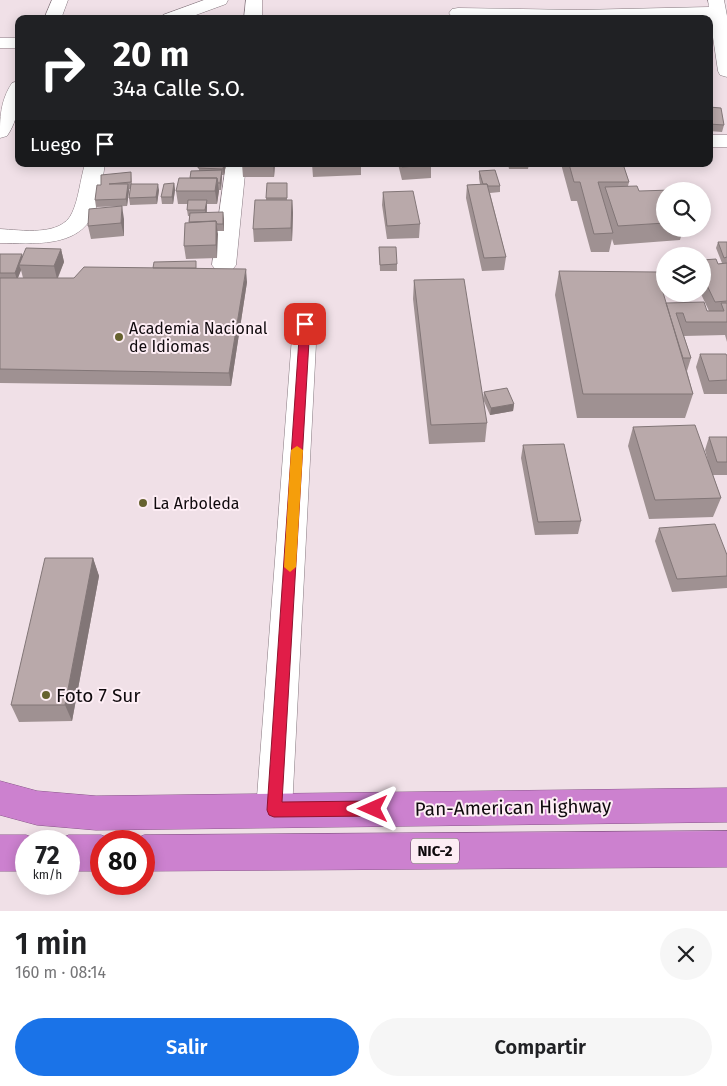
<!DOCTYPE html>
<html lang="es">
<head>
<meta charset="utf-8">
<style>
	:root { --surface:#fff; --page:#f6f6f6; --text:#202124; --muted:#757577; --accent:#1a73e8 }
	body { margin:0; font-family:"Fira Sans",sans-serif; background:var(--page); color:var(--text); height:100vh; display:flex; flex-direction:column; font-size:19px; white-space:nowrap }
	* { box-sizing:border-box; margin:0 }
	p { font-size:16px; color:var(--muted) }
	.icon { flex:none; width:28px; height:28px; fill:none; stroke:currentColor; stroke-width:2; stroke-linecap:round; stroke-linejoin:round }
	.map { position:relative; height:911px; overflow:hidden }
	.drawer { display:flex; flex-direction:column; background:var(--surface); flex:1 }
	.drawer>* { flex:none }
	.top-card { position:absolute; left:15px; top:15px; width:698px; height:152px; border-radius:10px; box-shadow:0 2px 12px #0003; background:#202124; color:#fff; overflow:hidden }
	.fabs { position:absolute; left:656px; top:182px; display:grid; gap:10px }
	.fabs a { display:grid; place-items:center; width:55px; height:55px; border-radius:50%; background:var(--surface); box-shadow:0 2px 12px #0003; font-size:25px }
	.speed { position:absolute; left:15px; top:830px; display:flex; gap:10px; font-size:25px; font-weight:700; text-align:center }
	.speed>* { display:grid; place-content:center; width:65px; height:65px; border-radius:50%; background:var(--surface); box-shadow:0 2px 12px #0003; line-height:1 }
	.speed small { font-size:12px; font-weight:400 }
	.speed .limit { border:8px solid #d22; background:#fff; color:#111 }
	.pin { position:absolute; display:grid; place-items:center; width:42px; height:42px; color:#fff; margin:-21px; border-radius:10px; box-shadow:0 2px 8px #0006 }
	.me { position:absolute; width:55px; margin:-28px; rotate:270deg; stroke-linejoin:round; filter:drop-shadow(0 0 4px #0008) }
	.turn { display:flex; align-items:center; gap:18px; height:105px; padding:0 15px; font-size:22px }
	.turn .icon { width:65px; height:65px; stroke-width:2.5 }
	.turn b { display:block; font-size:35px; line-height:42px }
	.then { display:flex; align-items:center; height:48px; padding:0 15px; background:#0003; gap:10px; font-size:19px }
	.round { display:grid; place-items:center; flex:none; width:52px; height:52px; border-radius:26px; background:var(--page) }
	.summary { display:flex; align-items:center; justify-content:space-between; height:85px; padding:0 15px }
	h1 { font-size:30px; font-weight:600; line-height:38px }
	.primary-button { display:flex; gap:10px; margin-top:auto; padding:10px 15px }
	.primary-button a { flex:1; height:58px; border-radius:30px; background:var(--accent); color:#fff; font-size:20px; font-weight:600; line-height:58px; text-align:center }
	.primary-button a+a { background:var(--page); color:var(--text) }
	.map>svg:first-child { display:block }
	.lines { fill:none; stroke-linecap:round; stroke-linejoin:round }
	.minor-casing { stroke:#877980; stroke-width:1 }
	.highway-casing { stroke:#8a578b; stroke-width:1 }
	.minor { fill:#fff; fill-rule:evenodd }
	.highway { fill:#cc81cf; fill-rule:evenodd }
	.wall { fill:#9f9192; fill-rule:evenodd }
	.shaded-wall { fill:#827677 }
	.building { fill:#b9a9aa; stroke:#827677 }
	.route { fill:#e11d48; stroke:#92132f }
	.slow { fill:#f59e0b }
	.poi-dot { fill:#66622f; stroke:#fdedf4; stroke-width:2 }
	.labels { text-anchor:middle; stroke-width:4; stroke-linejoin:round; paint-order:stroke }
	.shield { fill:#fdedf4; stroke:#564e52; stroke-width:1 }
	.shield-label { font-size:15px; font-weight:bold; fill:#0f0a0d }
	.poi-label { font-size:16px; fill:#0f0a0d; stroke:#fdedf4; text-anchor:start }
	.near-poi-label { font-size:19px; fill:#0f0a0d; stroke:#fdedf4; text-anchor:start }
	.near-street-label { font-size:19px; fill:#0f0a0d; stroke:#fdedf4 }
</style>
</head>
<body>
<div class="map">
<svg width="727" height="911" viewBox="0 0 727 911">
	<rect width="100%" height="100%" fill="#f0e0e7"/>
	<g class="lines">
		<!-- minor casing -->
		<g class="minor-casing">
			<path id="minor" d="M52,0H68L61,19H44Z
				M204,0H228L226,4L185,19H161L163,15Z
				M246,0H262V19H244Z
				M708,0H724L727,16V77L720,75L718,71L710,17L458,18L452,17L449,13L452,9L458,8L578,10L709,7Z
				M0,38H19V48H0Z
				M19,81C19,101 19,119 7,136L0,138C0,118 0,101 12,83Z
				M709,135H727V147H709Z
				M85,164H105C102,180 101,198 94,213C78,249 32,243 0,243V229C21,230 61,237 72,213C79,198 80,180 85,164Z
				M226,164H246L236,265L232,270L224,272L216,270L212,265Z
				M305,316L314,318L317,324L292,810L287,822L274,827L261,822L256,810L293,324L296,318Z"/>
		</g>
		<!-- highway casing -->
		<g class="highway-casing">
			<path id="highway" d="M0,781L37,791L96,796L727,788V822L96,830L37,825L0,815Z
				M727,831V867L144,871V841H130L144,835Z
				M0,835H26L39,840L26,841V871H0Z
				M69,835H101L114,840L101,841V871H69V841H55Z"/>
		</g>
		<!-- minor -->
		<use href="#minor" class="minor"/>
		<!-- highway -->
		<use href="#highway" class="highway"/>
	</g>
	<!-- wall -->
	<path class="wall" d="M709,107L724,125L722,132L709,131Z
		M199,164H226L224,175H222L221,190H219L217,204H207V213L224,219V231H217V258L186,259L184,246L189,222V216H188L187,210L188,204H178L176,191L199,171Z
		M242,164H275L274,177H243Z
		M312,164H361V175L313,177Z
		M398,164H431V178L402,180Z
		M508,164H529L528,169H509Z
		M561,164H623L629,182L628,186L639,191H665V229H683L680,240L614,245L612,239L609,252H591L577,201H571Z
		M479,171L500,186V192L490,193L506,257L504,270L482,271L466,198L467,185L480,184L479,178Z
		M131,172L132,184L159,190L157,204L130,205L129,198L130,189H129L127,206L96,207L95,200L101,185Z
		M174,183L175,190L173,204H162L161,197Z
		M287,183V200H292L293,213L292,241L254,242L253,229L266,200V198Z
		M383,192L420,224L419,238L387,239L382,205Z
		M124,219V236L91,239L88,226Z
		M718,242H727V342L725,335L684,336L691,358L687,371L693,394L685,418H577L555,295L559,271L666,303L709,311L701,294H702V260L718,264L722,263L716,248Z
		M379,247L397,264V271H380Z
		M61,249L64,262L58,278H74L197,268L247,282L231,386L0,383V254L23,257ZM21,270L23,278H18Z
		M414,280L487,423L485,442L429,444L413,299Z
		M700,354L727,356V394H704L696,367Z
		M484,392L514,404L513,411L490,415L483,399Z
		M633,427L708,461L705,450L709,437H727V475H713L721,498L713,517L649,519L628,446Z
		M523,445L581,521L578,534L535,535L521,458Z
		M659,528L727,576V588L672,592L655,541Z
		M93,558L99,576L72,721L19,722L11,705Z"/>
	<!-- shaded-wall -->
	<path class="shaded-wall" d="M224,164H226L224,175L223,169Z
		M273,164H275L274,177Z
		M222,170V177L221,190L220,183Z
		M217,178L219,191L217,204L215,191Z
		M174,183L175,190L173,204L172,197Z
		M128,184L129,191L127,206L126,199Z
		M158,184L159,190L157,204L156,197Z
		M207,200V207L206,216L205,210Z
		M292,200L293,213L292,241L291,228Z
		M122,206L124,219V236L121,223Z
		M223,212L224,219V231L223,224Z
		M216,221L218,234L217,258L216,245Z
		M61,249L64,262L57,279L54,266Z
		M22,254L24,261L19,265L21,270L17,280L15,273Z
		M246,269L247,282L231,386L229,373Z
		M514,404L513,411L490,415L491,408Z
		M93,558L99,576L72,721L65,705Z"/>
	<!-- building -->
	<path class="building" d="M709,107L721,108L724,125L709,124Z
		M199,164H224L223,169L198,168Z
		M402,164H431V165L402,167Z
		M569,164H623L629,182H598L613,233L594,234L580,182H574Z
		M222,170L220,183H218L217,178H190L191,171Z
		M495,170L500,186H488L487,184H483L479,171Z
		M131,172V182L109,184H128L126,199L95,200L97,185H101V175Z
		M179,178H217L215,191H176Z
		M174,183L172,197H161L164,184Z
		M267,183H287V198H266Z
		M131,184H158L156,197L129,198Z
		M487,184L506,257L484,258L467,185Z
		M637,186L639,191L672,190V191H665V223L618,226L605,187Z
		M413,191L420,224L387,226L383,192Z
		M188,200H207L205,210H187Z
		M255,200H292L291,228L253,229Z
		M122,206L121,223L88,226L89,209Z
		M223,212V224H217L216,221L189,222L190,213Z
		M216,221V245L184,246L185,223Z
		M718,242H727V257L724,258Z
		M379,247H396L397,264L380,265Z
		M26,248L61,249L54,266L19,265Z
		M0,254H22L15,273H0Z
		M716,259L718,264L727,263V301L715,302L702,275V260Z
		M196,261V268H153L154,262Z
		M84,267L246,269L229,373L0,369V278H74Z
		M559,271L657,272L693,394H583Z
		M464,279L487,423L431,425L414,280Z
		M704,302L707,311H724L721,303H727V322H686L683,313H676L691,358H683L666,303Z
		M700,354H726L727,356V380L709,381Z
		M507,388L514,404L491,408L484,392Z
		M695,425L721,498L655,500L633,427Z
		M709,437H727V462H717Z
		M564,444L581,521L538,522L523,445Z
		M715,524L727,555V576L677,579L659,528Z
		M45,558H93L65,705H11Z"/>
	<!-- route -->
	<path class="route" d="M305,320L310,324L282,802L373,801L378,804L380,809L378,814L373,816L274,817L269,815L267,810L300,324Z"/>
	<!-- slow -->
	<path class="slow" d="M297,446L303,450L296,567L290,572L284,567L291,450Z"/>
	<!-- markers -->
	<g class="poi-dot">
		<circle cx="119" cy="337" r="5"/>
		<circle cx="143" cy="503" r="5"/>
		<circle cx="46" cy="695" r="5"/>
	</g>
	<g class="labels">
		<!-- shield labels -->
		<rect class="shield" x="411" y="838.5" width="48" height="25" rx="4"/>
		<g class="shield-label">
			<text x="435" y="856">NIC-2</text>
		</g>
		<!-- poi labels -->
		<g class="poi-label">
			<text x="129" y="334">Academia Nacional<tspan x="129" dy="18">de Idiomas</tspan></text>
			<text x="153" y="509">La Arboleda</text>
		</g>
		<!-- near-poi labels -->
		<g class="near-poi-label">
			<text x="56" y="702">Foto 7 Sur</text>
		</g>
		<!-- near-street labels -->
		<g class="near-street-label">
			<text transform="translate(513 807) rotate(-1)" y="7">Pan-American Highway</text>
		</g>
	</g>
</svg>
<div class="fabs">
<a><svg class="icon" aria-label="search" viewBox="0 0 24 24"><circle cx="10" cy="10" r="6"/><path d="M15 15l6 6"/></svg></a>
<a><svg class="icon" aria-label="layers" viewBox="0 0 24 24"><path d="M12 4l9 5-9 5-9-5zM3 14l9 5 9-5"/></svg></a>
</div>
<div class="speed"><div>72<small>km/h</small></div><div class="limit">80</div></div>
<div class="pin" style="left:305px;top:324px;background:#d93025"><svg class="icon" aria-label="arrive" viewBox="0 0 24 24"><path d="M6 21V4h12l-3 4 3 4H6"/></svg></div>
<svg class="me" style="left:373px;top:809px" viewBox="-20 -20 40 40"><path d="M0-17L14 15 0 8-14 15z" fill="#e11d48" stroke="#fff" stroke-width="4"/></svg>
<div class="top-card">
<div class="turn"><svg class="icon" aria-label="right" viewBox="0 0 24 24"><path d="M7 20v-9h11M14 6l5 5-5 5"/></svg><div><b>20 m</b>34a Calle S.O.</div></div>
<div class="then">Luego<svg class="icon" aria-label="arrive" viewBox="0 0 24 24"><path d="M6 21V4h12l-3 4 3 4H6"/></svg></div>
</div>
</div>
<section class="drawer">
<div class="summary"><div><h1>1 min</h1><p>160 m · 08:14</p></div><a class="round"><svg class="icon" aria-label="close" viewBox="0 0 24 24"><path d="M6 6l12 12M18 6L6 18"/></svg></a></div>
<div class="primary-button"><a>Salir</a><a>Compartir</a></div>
</section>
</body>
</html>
